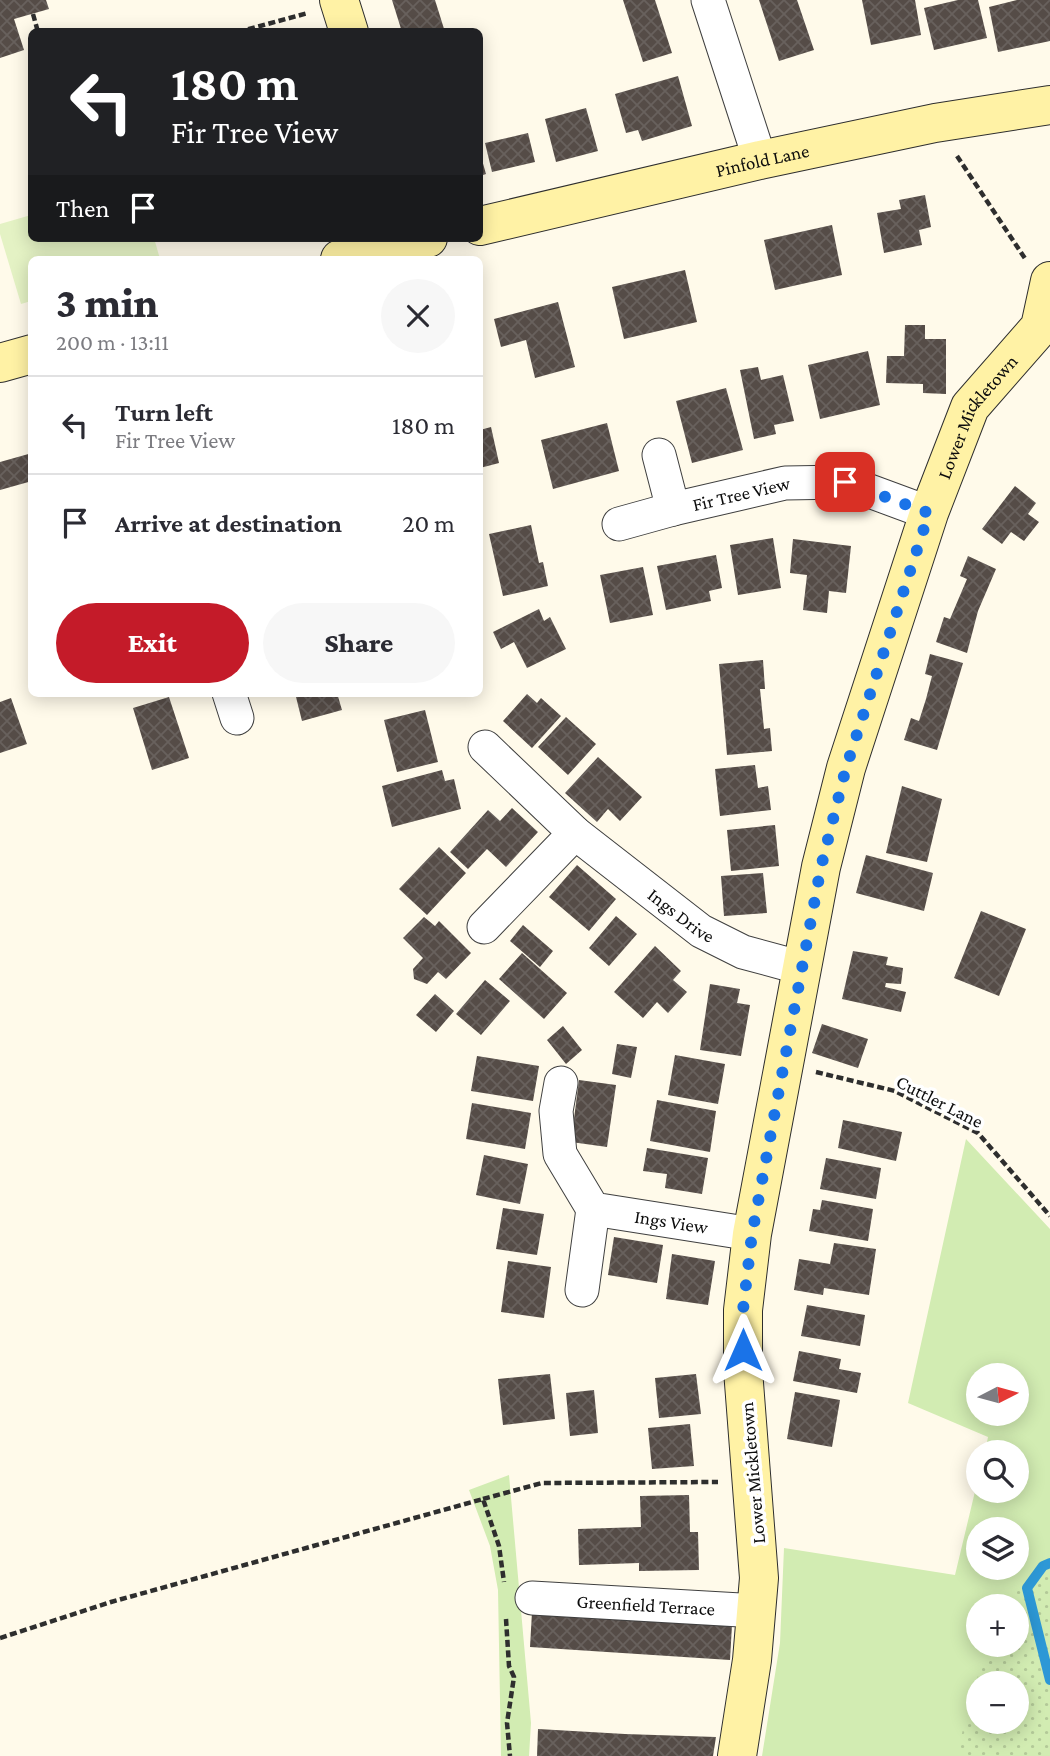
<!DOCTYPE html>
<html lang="en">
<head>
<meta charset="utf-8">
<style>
	:root { --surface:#fff; --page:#f7f7f7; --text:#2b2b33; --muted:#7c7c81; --line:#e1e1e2; --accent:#c41b29 }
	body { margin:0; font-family:"Crimson Pro",serif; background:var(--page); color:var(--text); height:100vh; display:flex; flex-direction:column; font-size:26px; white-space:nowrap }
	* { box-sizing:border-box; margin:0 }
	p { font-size:23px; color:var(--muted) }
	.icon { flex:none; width:38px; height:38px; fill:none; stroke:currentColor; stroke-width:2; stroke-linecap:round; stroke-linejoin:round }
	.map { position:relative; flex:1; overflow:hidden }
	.panel { position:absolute; left:28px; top:256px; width:455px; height:441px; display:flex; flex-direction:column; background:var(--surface); border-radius:10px; box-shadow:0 4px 18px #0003 }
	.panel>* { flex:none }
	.top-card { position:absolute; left:28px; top:28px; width:455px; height:214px; border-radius:10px; box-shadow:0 4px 18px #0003; background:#202124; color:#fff; overflow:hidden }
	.needle { width:46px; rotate:84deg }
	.controls { position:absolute; left:966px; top:1363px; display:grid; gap:14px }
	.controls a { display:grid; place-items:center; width:63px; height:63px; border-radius:50%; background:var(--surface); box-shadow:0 4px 18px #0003; font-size:35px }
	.pin { position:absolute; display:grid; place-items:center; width:60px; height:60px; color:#fff; margin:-30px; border-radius:14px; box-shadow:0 4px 10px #0006 }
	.me { position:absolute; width:77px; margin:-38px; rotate:0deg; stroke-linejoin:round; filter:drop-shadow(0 0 5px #0008) }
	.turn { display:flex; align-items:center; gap:24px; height:147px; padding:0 28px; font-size:32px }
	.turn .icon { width:91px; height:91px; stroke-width:2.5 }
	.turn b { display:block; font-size:49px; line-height:60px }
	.then { display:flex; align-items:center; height:66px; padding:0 28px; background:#0003; gap:14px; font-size:26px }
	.round { display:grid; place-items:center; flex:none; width:74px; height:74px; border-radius:37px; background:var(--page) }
	.head { display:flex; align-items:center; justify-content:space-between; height:119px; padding:0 28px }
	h1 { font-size:42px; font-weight:800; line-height:52px }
	.primary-button { display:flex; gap:14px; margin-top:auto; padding:14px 28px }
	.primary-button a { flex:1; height:80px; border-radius:42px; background:var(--accent); color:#fff; font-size:28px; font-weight:800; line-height:80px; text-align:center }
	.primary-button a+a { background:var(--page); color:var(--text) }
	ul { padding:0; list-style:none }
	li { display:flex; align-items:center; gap:21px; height:98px; padding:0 28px; border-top:2px solid var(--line) }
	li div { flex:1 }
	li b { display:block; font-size:26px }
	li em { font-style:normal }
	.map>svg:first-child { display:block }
	.grass { fill:#d2ecb2; fill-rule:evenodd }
	.park { fill:url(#park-dots); fill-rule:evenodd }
	.pitch { fill:#e4f2c4 }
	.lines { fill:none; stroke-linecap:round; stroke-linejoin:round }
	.stream { stroke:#2d98d6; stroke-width:10 }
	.building { fill:url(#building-cross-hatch) }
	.street-casing { stroke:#3f3f3f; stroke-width:35 }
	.secondary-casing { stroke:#2e2e2e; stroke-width:40 }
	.path { stroke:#2e2e2e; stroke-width:4.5; stroke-dasharray:7 3.5; stroke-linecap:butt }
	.street { stroke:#fff; stroke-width:33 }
	.secondary { stroke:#fff2a5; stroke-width:38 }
	.route { stroke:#1a73e8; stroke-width:12; stroke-dasharray:0 21.6 }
	.labels { text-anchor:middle; stroke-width:7; stroke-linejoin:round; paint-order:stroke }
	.street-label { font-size:19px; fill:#0c0c0c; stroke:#fff }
</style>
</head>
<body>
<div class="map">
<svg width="1050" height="1756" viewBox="0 0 1050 1756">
	<defs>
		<pattern id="park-dots" width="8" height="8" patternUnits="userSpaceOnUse" patternTransform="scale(1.75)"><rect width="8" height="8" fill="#d2ecb2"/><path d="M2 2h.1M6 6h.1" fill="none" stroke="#b3c998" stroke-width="1.8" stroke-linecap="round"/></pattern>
		<pattern id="building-cross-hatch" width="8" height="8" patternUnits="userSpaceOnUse" patternTransform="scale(1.75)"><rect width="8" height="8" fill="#554c47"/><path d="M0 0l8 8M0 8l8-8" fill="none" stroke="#68615d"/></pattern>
	</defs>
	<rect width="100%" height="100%" fill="#fffaea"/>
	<!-- grass -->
	<path class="grass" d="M966,1139L1050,1229V1687L978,1684V1722L967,1756H762L780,1643L784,1548L955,1575L978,1479V1491H1017V1452H985L988,1437L908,1403ZM978,1376H1017V1414H978ZM978,1530H1017V1568H978ZM978,1606H1017V1645H978Z
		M509,1475L531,1723L529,1756H501L498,1590L490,1546L469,1490Z"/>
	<!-- park -->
	<path class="park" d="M1050,1571V1756H958C965,1715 973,1683 991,1645H1017V1606H1009L1018,1586ZM978,1684H1017V1722H978Z"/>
	<!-- pitch -->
	<path class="pitch" d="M31,215L32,238H154L160,259H32L31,301L21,304L0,234V224Z"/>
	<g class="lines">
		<!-- stream -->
		<path class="stream" d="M1050,1563L1043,1566L1027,1588L1050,1680"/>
	</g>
	<!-- building -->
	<path class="building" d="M0,0H46L49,9L14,19L24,50L0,58Z
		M392,0H435L445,32H402Z
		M623,0H655L672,53L643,62Z
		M759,0H797L814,50L779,61Z
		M862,0H915L921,35L871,45Z
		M958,0H978L987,38L934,50L924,8Z
		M1017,0H1050V41L998,52L989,7Z
		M678,76L692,126L642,141L638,130L626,133L615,94Z
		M586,108L598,151L556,162L545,119Z
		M528,133L535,162L492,172L485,143Z
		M480,153L486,174L480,176Z
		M925,195L931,227L919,230L922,245L884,253L877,213L901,209L899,200Z
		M832,225L842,275L775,290L764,240Z
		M685,270L697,322L624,339L612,287Z
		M558,302L575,367L535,378L526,340L501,347L494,319Z
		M905,325H925V339H946V394L923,393V384L886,383L887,356H904Z
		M868,351L880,405L820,419L808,365Z
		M758,367L761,380L783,375L794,421L774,425L776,434L754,439L740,370Z
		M726,388L743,450L692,463L676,401Z
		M607,423L619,471L553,489L541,440Z
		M491,427L499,463L480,468V430Z
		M32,453V481L0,490V462Z
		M1015,486L1036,503L1028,514L1039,522L1024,541L1011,532L1002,544L982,529Z
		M531,525L539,563L543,562L548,586L503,596L489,534Z
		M773,538L781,588L738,595L730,545Z
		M793,539L851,546L846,593L829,591L827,613L803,610L807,575L790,573Z
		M716,555L722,588L709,591L711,601L666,610L657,566Z
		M968,556L996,569L978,611L967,653L936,642L944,617L950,619L967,579L960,576Z
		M643,567L653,615L610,623L600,575Z
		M539,609L544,621L550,617L566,649L527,668L514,642L501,649L493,632Z
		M930,654L963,663L937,750L904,740L911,718L919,721L926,699L932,676L925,674Z
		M763,660L765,689H760L764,729L770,728L772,751L727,755L719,664Z
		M295,693H337L342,710L302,721Z
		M527,694L537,703L541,698L561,716L532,748L503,721Z
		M169,697L189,758L152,770L133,708Z
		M11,698L27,744L0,753V702Z
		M425,710L438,762L397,772L384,720Z
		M566,717L596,744L568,775L538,747Z
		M598,757L642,797L620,821L608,809L597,822L565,793Z
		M755,765L758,788L768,786L771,810L720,816L715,769Z
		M442,770L445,781L454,779L461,809L392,827L382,786Z
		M902,786L942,799L927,862L886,853Z
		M512,808L538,832L506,867L487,849L468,869L450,852L488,810L500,821Z
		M775,825L779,866L731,871L727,830Z
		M439,847L466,873L427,915L399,889Z
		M866,855L933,873L924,911L856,893Z
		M577,865L616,899L589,931L549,897Z
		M763,873L767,913L724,916L721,876Z
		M981,911L1026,929L999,996L954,978Z
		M616,916L637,934L609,966L589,948Z
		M424,917L435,926L439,921L471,953L446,979L438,972L427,984L414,979L413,969L423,958L403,938Z
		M523,925L553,951L540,967L510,941Z
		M655,946L681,971L673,980L687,992L668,1013L657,1002L643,1018L614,992Z
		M853,951L888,957L886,965L903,968L901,984L886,983L885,987L906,992L901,1012L842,999Z
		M522,953L567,993L544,1019L499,979Z
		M485,980L510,1001L481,1035L456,1014Z
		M710,984L740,989L737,1003L750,1005L741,1056L700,1050Z
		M435,994L454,1011L436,1032L416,1015Z
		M822,1024L868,1039L858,1068L812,1053Z
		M563,1026L582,1050L566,1064L547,1040Z
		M617,1044L637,1047L631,1078L612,1074Z
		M675,1055L725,1064L718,1104L668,1095Z
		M477,1056L539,1066L533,1101L471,1091Z
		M579,1080L616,1085L607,1147L571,1142Z
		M657,1100L716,1111L710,1152L650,1141Z
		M472,1103L531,1113L525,1149L466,1139Z
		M843,1120L902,1132L896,1161L838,1148Z
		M647,1148L708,1158L702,1194L665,1188L667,1174L643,1171Z
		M484,1155L528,1164L520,1204L476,1195Z
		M826,1158L881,1168L876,1199L820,1189Z
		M822,1200L873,1209L868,1241L809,1231L813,1209L820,1210Z
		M503,1208L544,1214L537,1255L496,1249Z
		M614,1237L663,1245L657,1283L608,1275Z
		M834,1243L876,1249L869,1295L824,1288L823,1295L794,1290L799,1259L830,1264Z
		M672,1254L715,1261L708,1305L666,1299Z
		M508,1261L551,1267L544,1318L501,1312Z
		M807,1305L865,1315L860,1346L801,1336Z
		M799,1351L841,1359L839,1369L861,1373L857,1393L793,1381Z
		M550,1374L555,1419L503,1425L498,1379Z
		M696,1374L701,1414L659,1418L655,1378Z
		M594,1390L598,1433L570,1436L566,1393Z
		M795,1392L840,1400L832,1447L787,1439Z
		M690,1424L694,1466L652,1469L648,1428Z
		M689,1495L690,1532H698L699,1570L639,1571V1563L579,1565L578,1529L641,1527L640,1496Z
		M532,1612L732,1625L730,1660L530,1647Z
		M538,1729L625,1734L716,1737L713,1756H537Z"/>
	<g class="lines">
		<!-- street casing -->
		<g class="street-casing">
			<g id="street">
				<path d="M708,0L760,160"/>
				<path d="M659,455L673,509"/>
				<path id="s1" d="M619,524L673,509L785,483L845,482L929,513"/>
				<path d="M229,693L237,718"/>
				<path id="s2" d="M485,747L575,833L701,931L743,952L802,968"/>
				<path d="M484,927L575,833"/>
				<path id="s3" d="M561,1083L556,1111L560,1154L593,1209L752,1234"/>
				<path d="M582,1290L593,1209"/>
				<path id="s4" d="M532,1598L758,1611"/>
			</g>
		</g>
		<!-- secondary casing -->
		<g class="secondary-casing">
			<g id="secondary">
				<path d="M339,0L349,32"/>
				<path id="s5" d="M480,226L760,160L935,123L1050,105"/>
				<path d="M340,259L428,238"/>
				<path d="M0,363L32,354"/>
				<path id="s6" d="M737,1756L752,1660L759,1578L743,1370V1310L752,1234L821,867L846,768L929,513L970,407L1040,327L1050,281"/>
			</g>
		</g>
		<!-- path -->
		<path class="path" d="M33,14L38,32
			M238,32L308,13
			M957,156L1026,260
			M816,1072L895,1091L978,1133L1050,1216
			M483,1499L542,1483L718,1482
			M506,1619L509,1666L514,1677L507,1723L510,1756
			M0,1638L111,1602L483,1499L499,1546L504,1582"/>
		<!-- street -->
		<use href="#street" class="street"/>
		<!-- secondary -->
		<use href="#secondary" class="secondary"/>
	</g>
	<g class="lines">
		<!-- route -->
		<path class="route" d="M743,1350V1310L752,1234L821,867L846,768L929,513L845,482"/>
	</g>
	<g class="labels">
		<!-- street labels -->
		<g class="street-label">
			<text dy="7" stroke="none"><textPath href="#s5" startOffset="290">Pinfold Lane</textPath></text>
			<text dy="7" stroke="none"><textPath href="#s6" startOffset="1377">Lower Mickletown</textPath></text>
			<text dy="7" stroke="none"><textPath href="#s1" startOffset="126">Fir Tree View</textPath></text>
			<text dy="7" stroke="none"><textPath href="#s2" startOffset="259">Ings Drive</textPath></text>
			<text transform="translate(940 1101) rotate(27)" y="7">Cuttler Lane</text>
			<text dy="7" stroke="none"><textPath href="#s3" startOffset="215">Ings View</textPath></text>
			<text transform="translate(752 1473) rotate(-95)" y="7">Lower Mickletown</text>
			<text dy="7" stroke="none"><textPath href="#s4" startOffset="114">Greenfield Terrace</textPath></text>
		</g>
	</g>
</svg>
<div class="controls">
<a><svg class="needle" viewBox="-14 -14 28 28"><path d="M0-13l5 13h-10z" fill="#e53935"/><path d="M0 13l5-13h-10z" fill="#7c7c81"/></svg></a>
<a><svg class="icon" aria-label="search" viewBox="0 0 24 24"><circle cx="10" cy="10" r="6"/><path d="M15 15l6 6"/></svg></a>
<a><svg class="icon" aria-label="layers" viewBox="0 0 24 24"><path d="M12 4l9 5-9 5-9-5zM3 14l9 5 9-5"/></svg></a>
<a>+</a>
<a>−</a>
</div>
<div class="pin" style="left:845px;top:482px;background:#d93025"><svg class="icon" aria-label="arrive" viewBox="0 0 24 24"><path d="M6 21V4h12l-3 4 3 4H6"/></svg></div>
<svg class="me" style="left:743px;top:1350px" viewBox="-20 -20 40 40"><path d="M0-17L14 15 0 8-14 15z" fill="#1a73e8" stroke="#fff" stroke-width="4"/></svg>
<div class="top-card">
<div class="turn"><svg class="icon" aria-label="left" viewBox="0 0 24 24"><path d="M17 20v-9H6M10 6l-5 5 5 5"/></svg><div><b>180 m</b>Fir Tree View</div></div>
<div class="then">Then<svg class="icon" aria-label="arrive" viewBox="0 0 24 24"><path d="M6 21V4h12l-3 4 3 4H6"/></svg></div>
</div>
<section class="panel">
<div class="head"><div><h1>3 min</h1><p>200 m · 13:11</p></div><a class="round"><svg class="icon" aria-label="close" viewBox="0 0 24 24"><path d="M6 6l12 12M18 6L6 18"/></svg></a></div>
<ul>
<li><svg class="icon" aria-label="left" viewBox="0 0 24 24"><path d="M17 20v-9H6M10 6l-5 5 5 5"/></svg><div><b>Turn left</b><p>Fir Tree View</p></div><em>180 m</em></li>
<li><svg class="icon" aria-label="arrive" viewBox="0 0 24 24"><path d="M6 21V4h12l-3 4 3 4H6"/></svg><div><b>Arrive at destination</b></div><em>20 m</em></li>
</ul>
<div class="primary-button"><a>Exit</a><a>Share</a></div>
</section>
</div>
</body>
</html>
